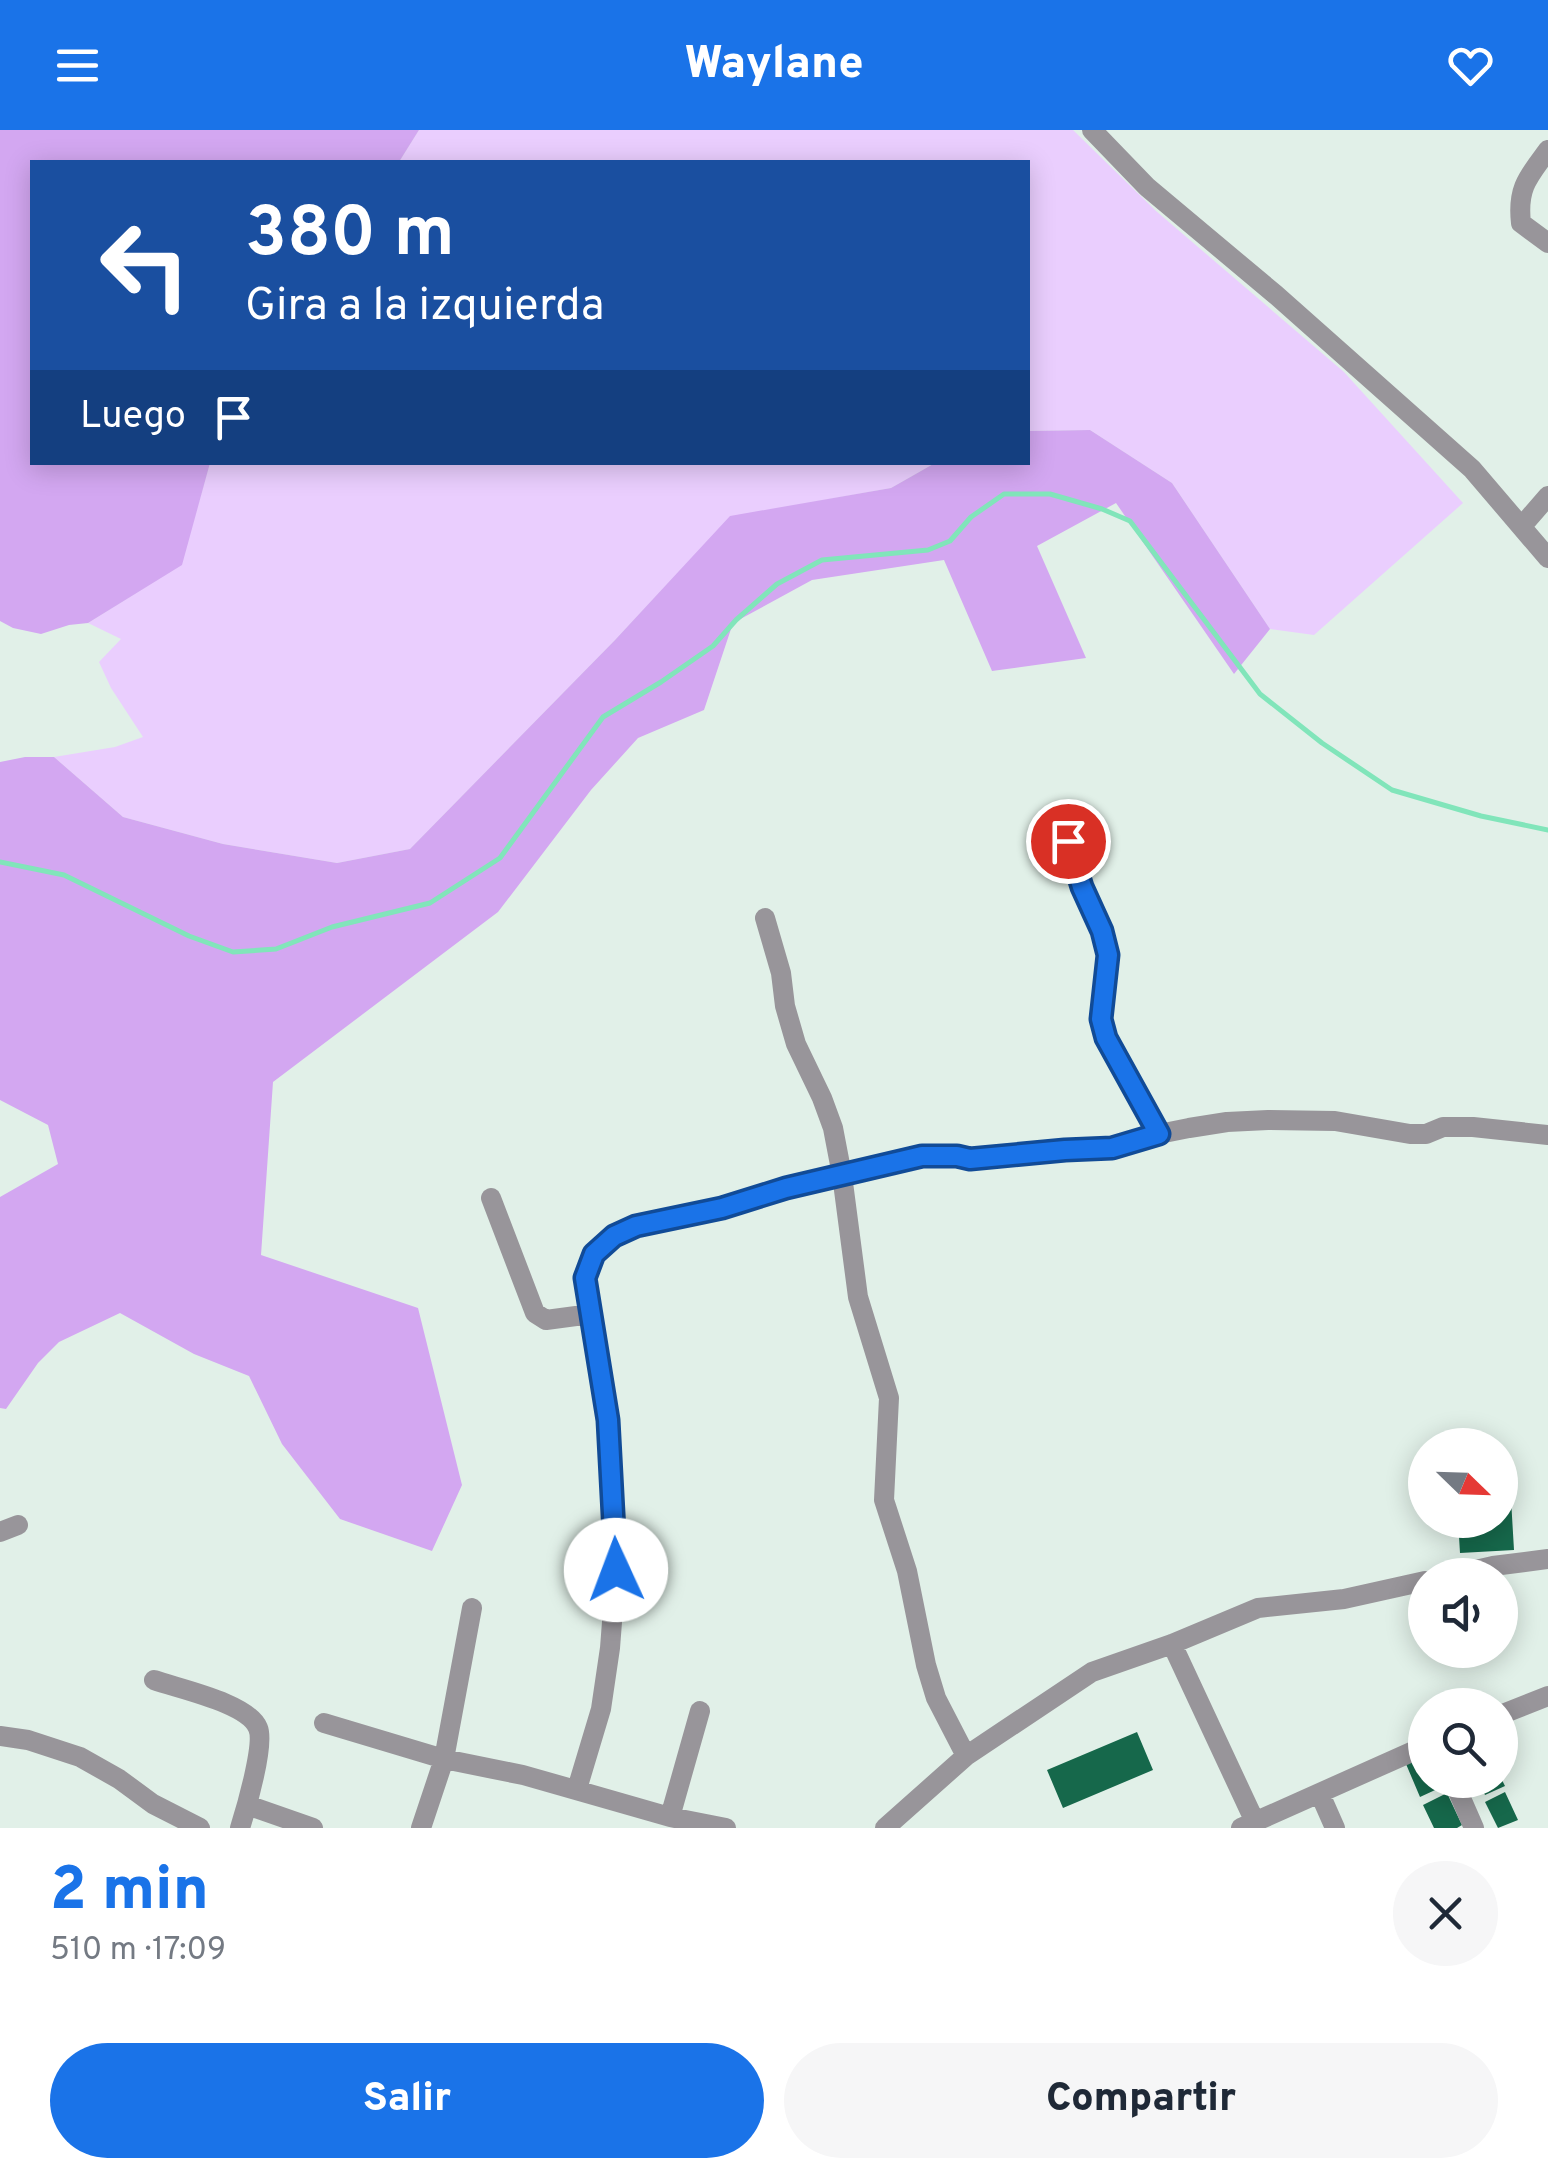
<!DOCTYPE html>
<html lang="es">
<head>
<meta charset="utf-8">
<style>
	:root { --surface:#fff; --page:#f6f6f7; --text:#1f2937; --muted:#747a83; --accent:#1a73e8 }
	body { margin:0; font-family:Overpass,sans-serif; background:var(--page); color:var(--text); height:100vh; display:flex; flex-direction:column; font-size:38px; white-space:nowrap }
	* { box-sizing:border-box; margin:0 }
	p { font-size:32px; color:var(--muted) }
	.icon { flex:none; width:55px; height:55px; fill:none; stroke:currentColor; stroke-width:2; stroke-linecap:round; stroke-linejoin:round }
	.map { position:relative; height:1698px; overflow:hidden }
	.panel { display:flex; flex-direction:column; background:var(--surface); flex:1 }
	.panel>* { flex:none }
	.guide { position:absolute; left:30px; top:30px; width:1000px; height:305px; border-radius:0px; box-shadow:0 5px 25px #0003; background:#1a4fa0; color:#fff; overflow:hidden }
	.needle { width:65px; rotate:113deg }
	.controls { position:absolute; left:1408px; top:1298px; display:grid; gap:20px }
	.controls a { display:grid; place-items:center; width:110px; height:110px; border-radius:50%; background:var(--surface); box-shadow:0 5px 25px #0003; font-size:50px }
	.pin { position:absolute; display:grid; place-items:center; width:85px; height:85px; color:#fff; margin:-42px; border:5px solid #fff; border-radius:50%; box-shadow:0 2px 10px #0007 }
	.me { position:absolute; width:110px; margin:-55px; rotate:358deg; stroke-linejoin:round; filter:drop-shadow(0 0 8px #0008) }
	.turn { display:flex; align-items:center; gap:35px; height:210px; padding:0 50px; font-size:45px }
	.turn .icon { width:130px; height:130px; stroke-width:2.5 }
	.turn b { display:block; font-size:70px; line-height:85px }
	.then { display:flex; align-items:center; height:95px; padding:0 50px; background:#0003; gap:20px; font-size:38px }
	.round { display:grid; place-items:center; flex:none; width:105px; height:105px; border-radius:52px; background:var(--page) }
	.head { display:flex; align-items:center; justify-content:space-between; height:170px; padding:0 50px }
	h1 { font-size:60px; font-weight:800; line-height:75px; color:var(--accent) }
	.button { display:flex; gap:20px; margin-top:auto; padding:20px 50px }
	.button a { flex:1; height:115px; border-radius:60px; background:var(--accent); color:#fff; font-size:40px; font-weight:800; line-height:115px; text-align:center }
	.button a+a { background:var(--page); color:var(--text) }
	header { display:flex; justify-content:space-between; align-items:center; height:130px; padding:0 50px; background:var(--accent); color:#fff; font-size:45px; font-weight:800 }
	.map>svg:first-child { display:block }
	.green { fill:#eacefe }
	.forest { fill:#d3a7f1 }
	.lines { fill:none; stroke-linecap:round; stroke-linejoin:round }
	.stream { stroke:#81e5ba; stroke-width:5 }
	.building { fill:#16684b }
	.minor { stroke:#98959a; stroke-width:20 }
	.route-casing { stroke:#114b97; stroke-width:25 }
	.route { stroke:#1a73e8; stroke-width:18 }
</style>
</head>
<body>
<header><svg class="icon" aria-label="menu" viewBox="0 0 24 24"><path d="M4 6h16M4 12h16M4 18h16"/></svg>Waylane<svg class="icon" aria-label="heart" viewBox="0 0 24 24"><path d="M12 20l-8-8c-3-5 5-10 8-4 3-6 11-1 8 4z"/></svg></header>
<div class="map">
<svg width="1548" height="1698" viewBox="0 0 1548 1698">
	<rect width="100%" height="100%" fill="#e1f0e8"/>
	<!-- green -->
	<path class="green" d="M419,0H1073L1156,81L1344,242L1463,373L1314,505L1270,499L1172,353L1090,300L1028,301V32H399Z
		M210,333H935L891,358L730,387L615,510L410,719L337,733L223,714L123,687L54,627L115,617L143,607L111,558L99,532L121,509L88,493L181,435Z"/>
	<!-- forest -->
	<path class="forest" d="M0,0H419L399,32H32V332L210,333L182,435L88,493L69,495L41,504L13,498L0,491Z
		M1090,300L1172,353L1270,499L1234,544L1116,373L1037,416L1086,528L992,541L944,430L812,450L733,493L704,580L638,608L591,660L498,782L273,952L261,1125L418,1178L462,1355L432,1421L340,1389L282,1314L249,1246L194,1224L120,1183L59,1212L38,1233L6,1279L0,1278V1067L58,1034L48,995L0,970V632L25,627H54L123,687L223,714L337,733L410,719L615,510L730,386L891,358L935,333L1028,332V301Z"/>
	<g class="lines">
		<!-- stream -->
		<path class="stream" d="M0,732L64,745L189,806L233,822L276,819L332,797L430,773L500,728L603,587L661,552L713,516L736,490L777,454L822,430L928,420L950,411L971,387L1004,364H1050L1102,379L1130,391L1260,564L1322,613L1392,660L1481,686L1548,700"/>
	</g>
	<!-- building -->
	<path class="building" d="M1500,1352H1510L1514,1420L1460,1423L1458,1390H1500Z
		M1137,1602L1153,1640L1063,1678L1047,1640Z
		M1425,1625V1650H1444L1446,1655L1420,1667L1406,1634Z
		M1478,1650H1502L1505,1656L1485,1665Z
		M1505,1662L1518,1690L1498,1698L1485,1672Z
		M1447,1663L1462,1695L1457,1698H1434L1423,1675Z"/>
	<g class="lines">
		<!-- minor -->
		<path class="minor" d="M1092,0L1147,57L1276,165L1472,339L1548,428
			M1548,20C1528,47 1517,58 1521,93L1548,113
			M1522,396L1548,366
			M1062,691L1082,757L1101,801L1108,825L1101,889L1106,908L1159,1004
			M765,788L781,843L785,876L796,914L822,968L833,998L842,1045L858,1167L889,1268L884,1370L907,1441L926,1535L936,1568L966,1626
			M491,1068L535,1183L546,1190L591,1184
			M0,1402L18,1395
			M1454,1445L1493,1436L1548,1429
			M1172,1514L1255,1692
			M154,1550C179,1559 248,1573 258,1598C265,1614 246,1679 240,1698
			M1500,1585L1548,1566
			M324,1593L444,1629L523,1645L670,1687L726,1698
			M0,1606L28,1610L80,1627L119,1649L153,1674L200,1698
			M1453,1650L1474,1698
			M577,1659L601,1579L610,1518L616,1440L608,1290L585,1148L594,1124L614,1105L636,1096L722,1078L787,1059L921,1026H957L970,1029L1065,1020L1112,1018L1159,1004L1189,998L1227,992L1268,990L1335,991L1410,1004H1426L1443,997H1473L1548,1005
			M1320,1664L1335,1698
			M247,1675L313,1698
			M670,1687L700,1581
			M421,1698L444,1629L472,1478
			M885,1698L966,1626L1092,1542L1172,1514L1258,1478L1344,1469L1425,1451
			M1241,1698L1425,1616"/>
	</g>
	<g class="lines">
		<!-- route casing -->
		<g class="route-casing">
			<path id="route" d="M616,1440L608,1290L585,1148L594,1124L614,1106L636,1096L722,1078L786,1058L922,1026H957L970,1029L1065,1020L1112,1018L1159,1004L1106,908L1101,889L1108,825L1102,801L1082,757L1068,711"/>
		</g>
		<!-- route -->
		<use href="#route" class="route"/>
	</g>
</svg>
<div class="controls">
<a><svg class="needle" viewBox="-14 -14 28 28"><path d="M0-13l5 13h-10z" fill="#e53935"/><path d="M0 13l5-13h-10z" fill="#747a83"/></svg></a>
<a><svg class="icon" aria-label="sound" viewBox="0 0 24 24"><path d="M4 9h4l5-4v14l-5-4H4zM17 9q2 3 0 6"/></svg></a>
<a><svg class="icon" aria-label="search" viewBox="0 0 24 24"><circle cx="10" cy="10" r="6"/><path d="M15 15l6 6"/></svg></a>
</div>
<div class="pin" style="left:1068px;top:711px;background:#d93025"><svg class="icon" aria-label="arrive" viewBox="0 0 24 24"><path d="M6 21V4h12l-3 4 3 4H6"/></svg></div>
<svg class="me" style="left:616px;top:1440px" viewBox="-20 -20 40 40"><circle r="19" fill="#fff"/><path d="M0-13L10 11 0 6-10 11z" fill="#1a73e8"/></svg>
<div class="guide">
<div class="turn"><svg class="icon" aria-label="left" viewBox="0 0 24 24"><path d="M17 20v-9H6M10 6l-5 5 5 5"/></svg><div><b>380 m</b>Gira a la izquierda</div></div>
<div class="then">Luego<svg class="icon" aria-label="arrive" viewBox="0 0 24 24"><path d="M6 21V4h12l-3 4 3 4H6"/></svg></div>
</div>
</div>
<section class="panel">
<div class="head"><div><h1>2 min</h1><p>510 m · 17:09</p></div><a class="round"><svg class="icon" aria-label="close" viewBox="0 0 24 24"><path d="M6 6l12 12M18 6L6 18"/></svg></a></div>
<div class="button"><a>Salir</a><a>Compartir</a></div>
</section>
</body>
</html>
